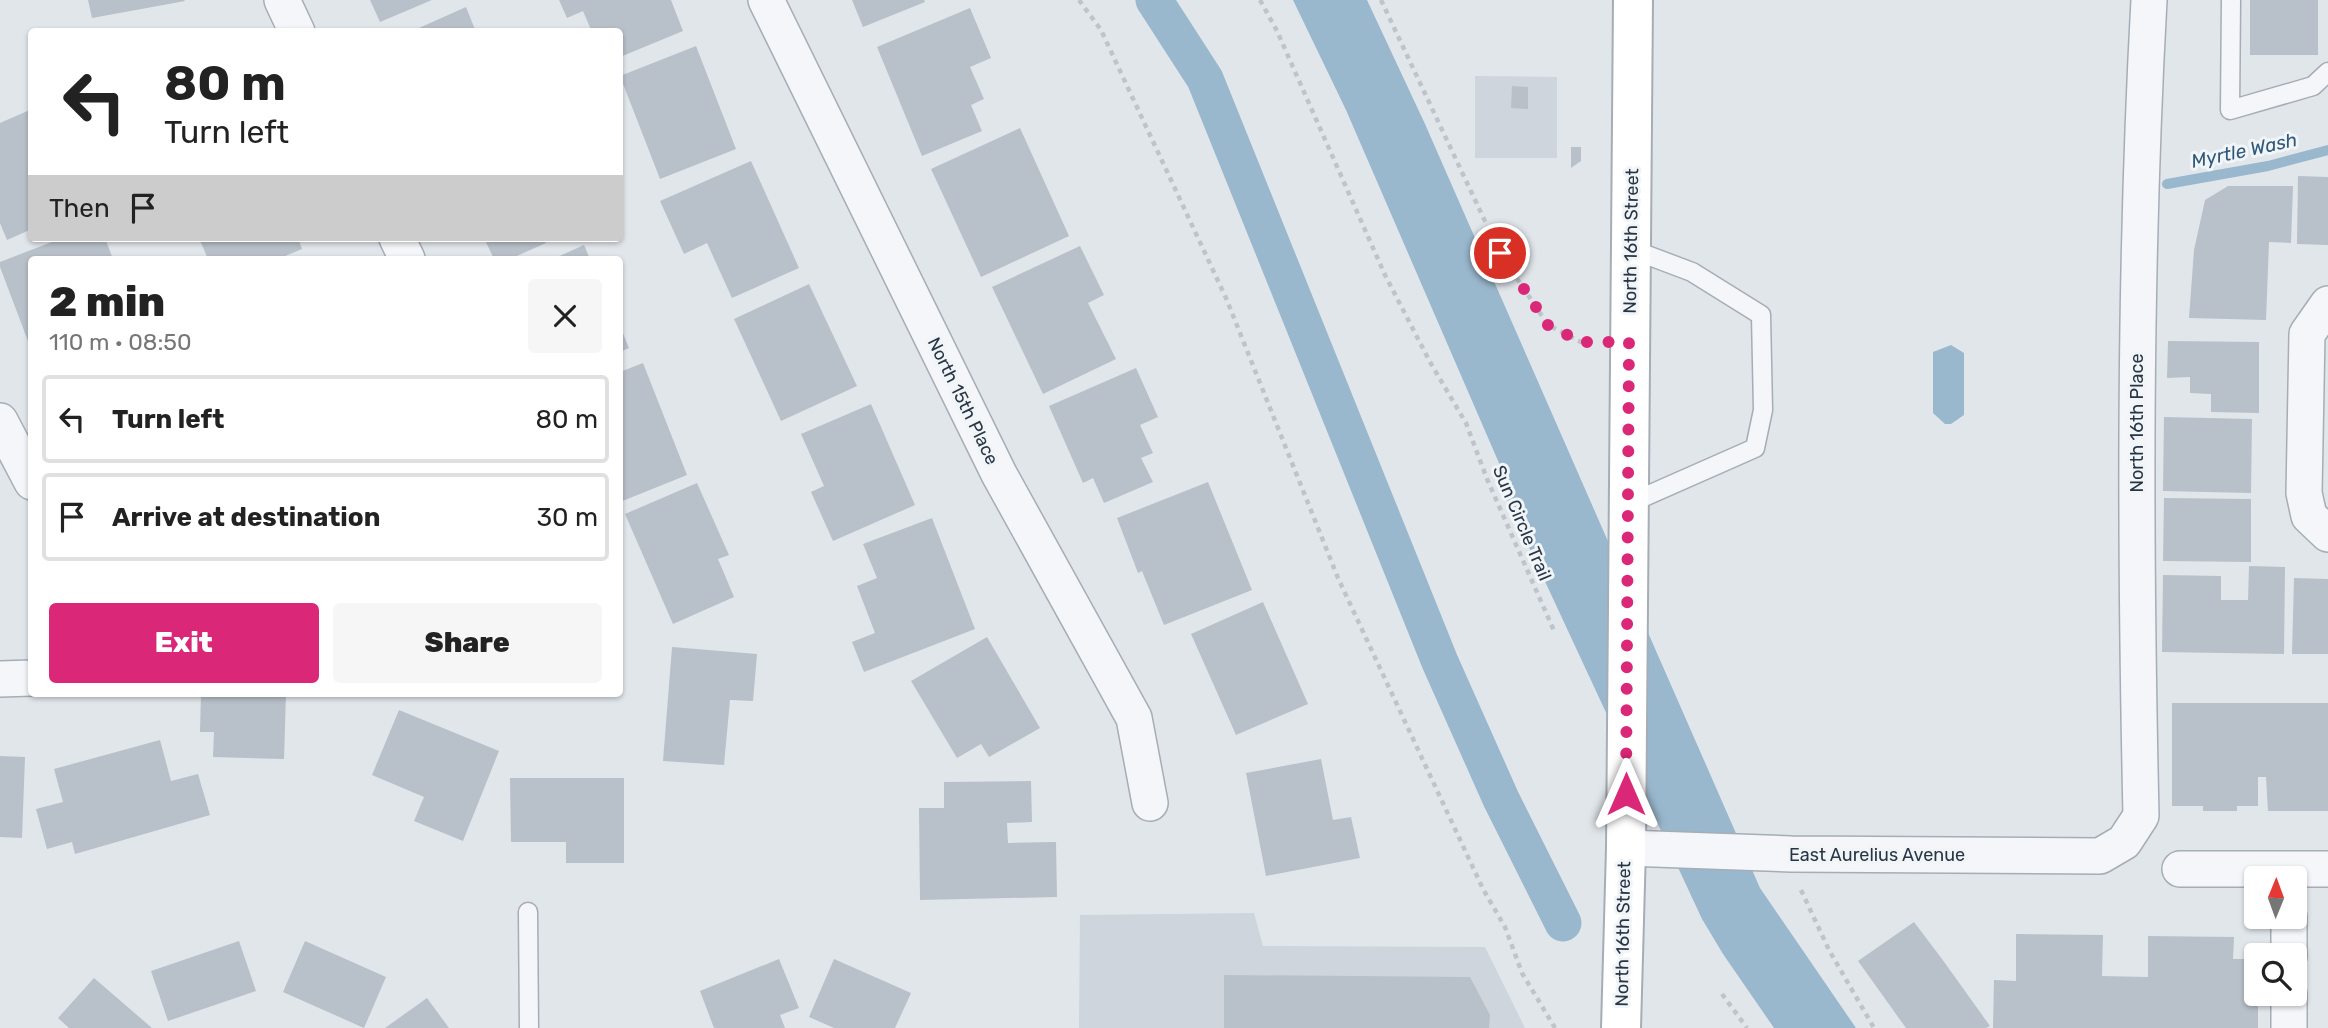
<!DOCTYPE html>
<html lang="en">
<head>
<meta charset="utf-8">
<style>
	:root { --surface:#fff; --page:#f6f6f6; --text:#222; --muted:#767676; --line:#e0e0e0; --accent:#db2777 }
	body { margin:0; font-family:Rubik,sans-serif; background:var(--page); color:var(--text); height:100vh; display:flex; flex-direction:column; font-size:26px; white-space:nowrap }
	* { box-sizing:border-box; margin:0 }
	p { font-size:23px; color:var(--muted) }
	.icon { flex:none; width:38px; height:38px; fill:none; stroke:currentColor; stroke-width:2; stroke-linecap:round; stroke-linejoin:round }
	.map { position:relative; flex:1; overflow:hidden }
	.sheet { position:absolute; left:28px; top:256px; width:595px; height:441px; display:flex; flex-direction:column; background:var(--surface); border-radius:7px; box-shadow:0 2px 5px #0004 }
	.sheet>* { flex:none }
	.banner { position:absolute; left:28px; top:28px; width:595px; height:214px; border-radius:7px; box-shadow:0 2px 5px #0004; background:#fff; color:var(--text); overflow:hidden }
	.needle { width:46px; rotate:1deg }
	.controls { position:absolute; left:2244px; top:866px; display:grid; gap:14px }
	.controls a { display:grid; place-items:center; width:63px; height:63px; border-radius:7px; background:var(--surface); box-shadow:0 2px 5px #0004; font-size:35px }
	.pin { position:absolute; display:grid; place-items:center; width:60px; height:60px; color:#fff; margin:-30px; border:4px solid #fff; border-radius:50%; box-shadow:0 2px 7px #0007 }
	.me { position:absolute; width:77px; margin:-38px; rotate:0deg; stroke-linejoin:round; filter:drop-shadow(0 0 5px #0008) }
	.turn { display:flex; align-items:center; gap:24px; height:147px; padding:0 21px; font-size:32px }
	.turn .icon { width:91px; height:91px; stroke-width:2.5 }
	.turn b { display:block; font-size:49px; line-height:60px }
	.then { display:flex; align-items:center; height:66px; padding:0 21px; background:#0003; gap:14px; font-size:26px }
	.round { display:grid; place-items:center; flex:none; width:74px; height:74px; border-radius:7px; background:var(--page) }
	.headline { display:flex; align-items:center; justify-content:space-between; height:119px; padding:0 21px }
	h1 { font-size:42px; font-weight:800; line-height:52px }
	.cta { display:flex; gap:14px; margin-top:auto; padding:14px 21px }
	.cta a { flex:1; height:80px; border-radius:7px; background:var(--accent); color:#fff; font-size:28px; font-weight:800; line-height:80px; text-align:center }
	.cta a+a { background:var(--page); color:var(--text) }
	ul { padding:0; list-style:none }
	li { display:flex; align-items:center; gap:21px; height:88px; margin:0 14px 10px; padding:0 7px; border:4px solid var(--line); border-radius:7px }
	li div { flex:1 }
	li b { display:block; font-size:26px }
	li em { font-style:normal }
	.map>svg:first-child { display:block }
	.built { fill:#cfd5dd }
	.water { fill:#9ab8cd }
	.lines { fill:none; stroke-linecap:round; stroke-linejoin:round }
	.stream { stroke:#9ab8cd; stroke-width:10 }
	.canal { stroke:#9ab8cd; stroke-width:37 }
	.building { fill:#b8c0c9 }
	.service-casing { stroke:#a6adb6; stroke-width:21 }
	.minor-casing { stroke:#a6adb6; stroke-width:38 }
	.secondary-casing { stroke:#a6adb6; stroke-width:42 }
	.path { stroke:#bfc4ca; stroke-width:4.5; stroke-dasharray:5 5; stroke-linecap:butt }
	.service { stroke:#f4f6f9; stroke-width:18 }
	.minor { stroke:#f4f6f9; stroke-width:35 }
	.secondary { stroke:#fff; stroke-width:38 }
	.route { stroke:#db2777; stroke-width:12; stroke-dasharray:0 21.6 }
	.labels { text-anchor:middle; stroke-width:6; stroke-linejoin:round; paint-order:stroke }
	.street-label { font-size:18px; fill:#283544; stroke:#f1f5f8 }
	.water-label { font-size:19px; font-style:italic; fill:#2f587b; stroke:#f1f5f8 }
</style>
</head>
<body>
<div class="map">
<svg width="2328" height="1028" viewBox="0 0 2328 1028">
	<rect width="100%" height="100%" fill="#e1e6eb"/>
	<!-- built -->
	<path class="built" d="M1475,76L1557,77V158H1475Z
		M1254,913L1263,946L1485,947L1525,1028H1079L1080,915Z"/>
	<!-- water -->
	<path class="water" d="M1293,0H1367L1425,124L1760,888L1856,1028H1774L1723,954L1702,919L1495,474L1502,470L1346,110Z
		M1951,345L1964,353V415L1951,424H1945L1933,413V352Z"/>
	<g class="lines">
		<!-- stream -->
		<path class="stream" d="M2167,184L2268,166L2328,150"/>
		<!-- canal -->
		<path class="canal" d="M1154,0L1205,79L1440,662L1501,799L1563,923"/>
	</g>
	<!-- building -->
	<path class="building" d="M88,0H184L185,1L92,18Z
		M370,0H432L380,22Z
		M559,0H671L683,31L620,57V32H592L583,11L567,18Z
		M852,0H924L925,2L863,27Z
		M2250,0H2318V55H2250Z
		M466,7L476,32H410Z
		M970,8L991,58L970,67L984,99L971,105L982,131L922,156L877,47Z
		M696,46L736,149L660,179L620,76Z
		M1512,86L1528,87V109L1511,108Z
		M32,109V229L7,240L0,223V123Z
		M1020,128L1069,236L981,277L931,169Z
		M1571,147H1581V161L1571,168Z
		M751,161L799,268L732,298L707,243L684,254L660,201Z
		M2298,176L2328,177V245L2297,244Z
		M2228,186H2293L2291,243L2269,242L2266,320L2189,318L2194,250L2205,200Z
		M62,238H105L113,259H32L31,349L0,267V262Z
		M199,238H298L302,249L278,259H208Z
		M484,238H543L546,243L510,259H494Z
		M584,245L590,259H553Z
		M1080,246L1104,295L1088,303L1116,359L1043,394L992,287Z
		M809,284L857,386L781,421L734,319Z
		M620,326L629,348L620,352Z
		M2168,341L2259,342V413L2211,412V394L2190,393V377L2167,378Z
		M643,363L687,475L620,502V372Z
		M1136,368L1158,417L1140,425L1153,453L1141,458L1153,482L1104,503L1093,478L1083,483L1049,406Z
		M871,404L915,505L833,541L811,492L824,486L801,434Z
		M2164,417L2252,419L2251,493L2163,491Z
		M1208,482L1252,590L1164,625L1142,571L1138,573L1117,518Z
		M697,483L729,555L718,559L734,597L673,624L625,514Z
		M2164,498L2251,499V562L2163,561Z
		M932,518L975,629L864,672L852,642L875,633L857,586L877,578L863,544Z
		M2249,566L2285,567L2284,654L2162,652L2163,575L2221,576V600H2248Z
		M2294,578L2328,579V654H2292Z
		M1263,602L1308,704L1236,735L1191,634Z
		M987,637L1040,728L989,757L981,744L957,758L911,681Z
		M672,647L757,654L753,701L730,700L724,765L663,761Z
		M201,693H286L284,759L213,757L214,732H200Z
		M2172,703H2328V811H2268L2266,777H2258V806H2237V811H2203V806H2172Z
		M399,710L499,751L463,841L414,821L424,797L372,775Z
		M160,740L171,781L198,774L210,815L75,854L72,842L47,849L36,809L63,802L54,769Z
		M0,756L25,757L22,838L0,837Z
		M1321,759L1333,820L1351,817L1360,858L1266,876L1246,773Z
		M510,778H624V863H566V842H511Z
		M1031,781L1032,822L1007,823L1008,843L1056,842L1057,897L920,900L919,808H944V782Z
		M1914,922L1942,959L1990,1026L1986,1028H1906L1858,961Z
		M2016,934L2103,935L2102,976L2148,977V936L2234,937L2233,959H2253V982H2256V994H2258V1028H1993L1994,980L2016,981Z
		M239,941L256,991L168,1021L151,971Z
		M305,941L386,977L364,1028L283,992Z
		M779,959L799,1008L780,1015L785,1028H714L700,991Z
		M834,959L911,993L895,1028H834L809,1017Z
		M1224,975L1470,977L1490,1015L1489,1028H1224Z
		M94,978L152,1028H69L58,1018Z
		M427,998L449,1028H385Z"/>
	<g class="lines">
		<!-- service casing -->
		<g class="service-casing">
			<path id="service" d="M2231,0L2230,110L2313,86L2328,72
				M1628,504L1755,448L1763,410L1761,315L1692,272L1631,249
				M528,912L529,1028"/>
		</g>
		<!-- minor casing -->
		<g class="minor-casing">
			<path id="minor" d="M282,0L297,32
				M766,0L999,474L1134,718L1150,803
				M397,238L407,259
				M2328,304L2307,334L2304,493L2309,516L2328,534
				M0,421L32,482
				M0,679L32,678
				M1626,848L1791,854L2100,856L2124,842L2141,816C2135,544 2134,272 2149,0
				M2180,869H2328
				M2289,956V917
				M2289,1028V994"/>
		</g>
		<!-- secondary casing -->
		<g class="secondary-casing">
			<path id="secondary" d="M1621,1028L1626,848L1633,0"/>
		</g>
		<!-- path -->
		<path class="path" d="M1079,0L1101,30L1226,298L1338,578L1483,889L1505,927L1522,973L1555,1028
			M1260,0L1277,31L1385,275L1430,362L1466,423L1487,479L1555,633
			M1381,0L1500,253L1548,325L1581,342H1593
			M1801,890L1829,950L1874,1028
			M1722,994L1747,1028"/>
		<!-- service -->
		<use href="#service" class="service"/>
		<!-- minor -->
		<use href="#minor" class="minor"/>
		<!-- secondary -->
		<use href="#secondary" class="secondary"/>
	</g>
	<g class="lines">
		<!-- route -->
		<path class="route" d="M1500,253L1548,325L1581,342H1629L1626,794"/>
	</g>
	<g class="labels">
		<!-- street labels -->
		<g class="street-label">
			<text transform="translate(1631 241) rotate(-89)" y="6">North 16th Street</text>
			<text transform="translate(963 401) rotate(64)" y="6">North 15th Place</text>
			<text transform="translate(2137 423) rotate(-90)" y="6">North 16th Place</text>
			<text transform="translate(1522 523) rotate(67)" y="6">Sun Circle Trail</text>
			<text x="1877" y="861">East Aurelius Avenue</text>
			<text transform="translate(1623 934) rotate(-89)" y="6">North 16th Street</text>
		</g>
		<!-- water labels -->
		<g class="water-label">
			<text transform="translate(2244 150) rotate(-12)" y="7">Myrtle Wash</text>
		</g>
	</g>
</svg>
<div class="controls">
<a><svg class="needle" viewBox="-14 -14 28 28"><path d="M0-13l5 13h-10z" fill="#e53935"/><path d="M0 13l5-13h-10z" fill="#767676"/></svg></a>
<a><svg class="icon" aria-label="search" viewBox="0 0 24 24"><circle cx="10" cy="10" r="6"/><path d="M15 15l6 6"/></svg></a>
</div>
<div class="pin" style="left:1500px;top:253px;background:#d93025"><svg class="icon" aria-label="arrive" viewBox="0 0 24 24"><path d="M6 21V4h12l-3 4 3 4H6"/></svg></div>
<svg class="me" style="left:1626px;top:794px" viewBox="-20 -20 40 40"><path d="M0-17L14 15 0 8-14 15z" fill="#db2777" stroke="#fff" stroke-width="4"/></svg>
<div class="banner">
<div class="turn"><svg class="icon" aria-label="left" viewBox="0 0 24 24"><path d="M17 20v-9H6M10 6l-5 5 5 5"/></svg><div><b>80 m</b>Turn left</div></div>
<div class="then">Then<svg class="icon" aria-label="arrive" viewBox="0 0 24 24"><path d="M6 21V4h12l-3 4 3 4H6"/></svg></div>
</div>
<section class="sheet">
<div class="headline"><div><h1>2 min</h1><p>110 m · 08:50</p></div><a class="round"><svg class="icon" aria-label="close" viewBox="0 0 24 24"><path d="M6 6l12 12M18 6L6 18"/></svg></a></div>
<ul>
<li><svg class="icon" aria-label="left" viewBox="0 0 24 24"><path d="M17 20v-9H6M10 6l-5 5 5 5"/></svg><div><b>Turn left</b></div><em>80 m</em></li>
<li><svg class="icon" aria-label="arrive" viewBox="0 0 24 24"><path d="M6 21V4h12l-3 4 3 4H6"/></svg><div><b>Arrive at destination</b></div><em>30 m</em></li>
</ul>
<div class="cta"><a>Exit</a><a>Share</a></div>
</section>
</div>
</body>
</html>
